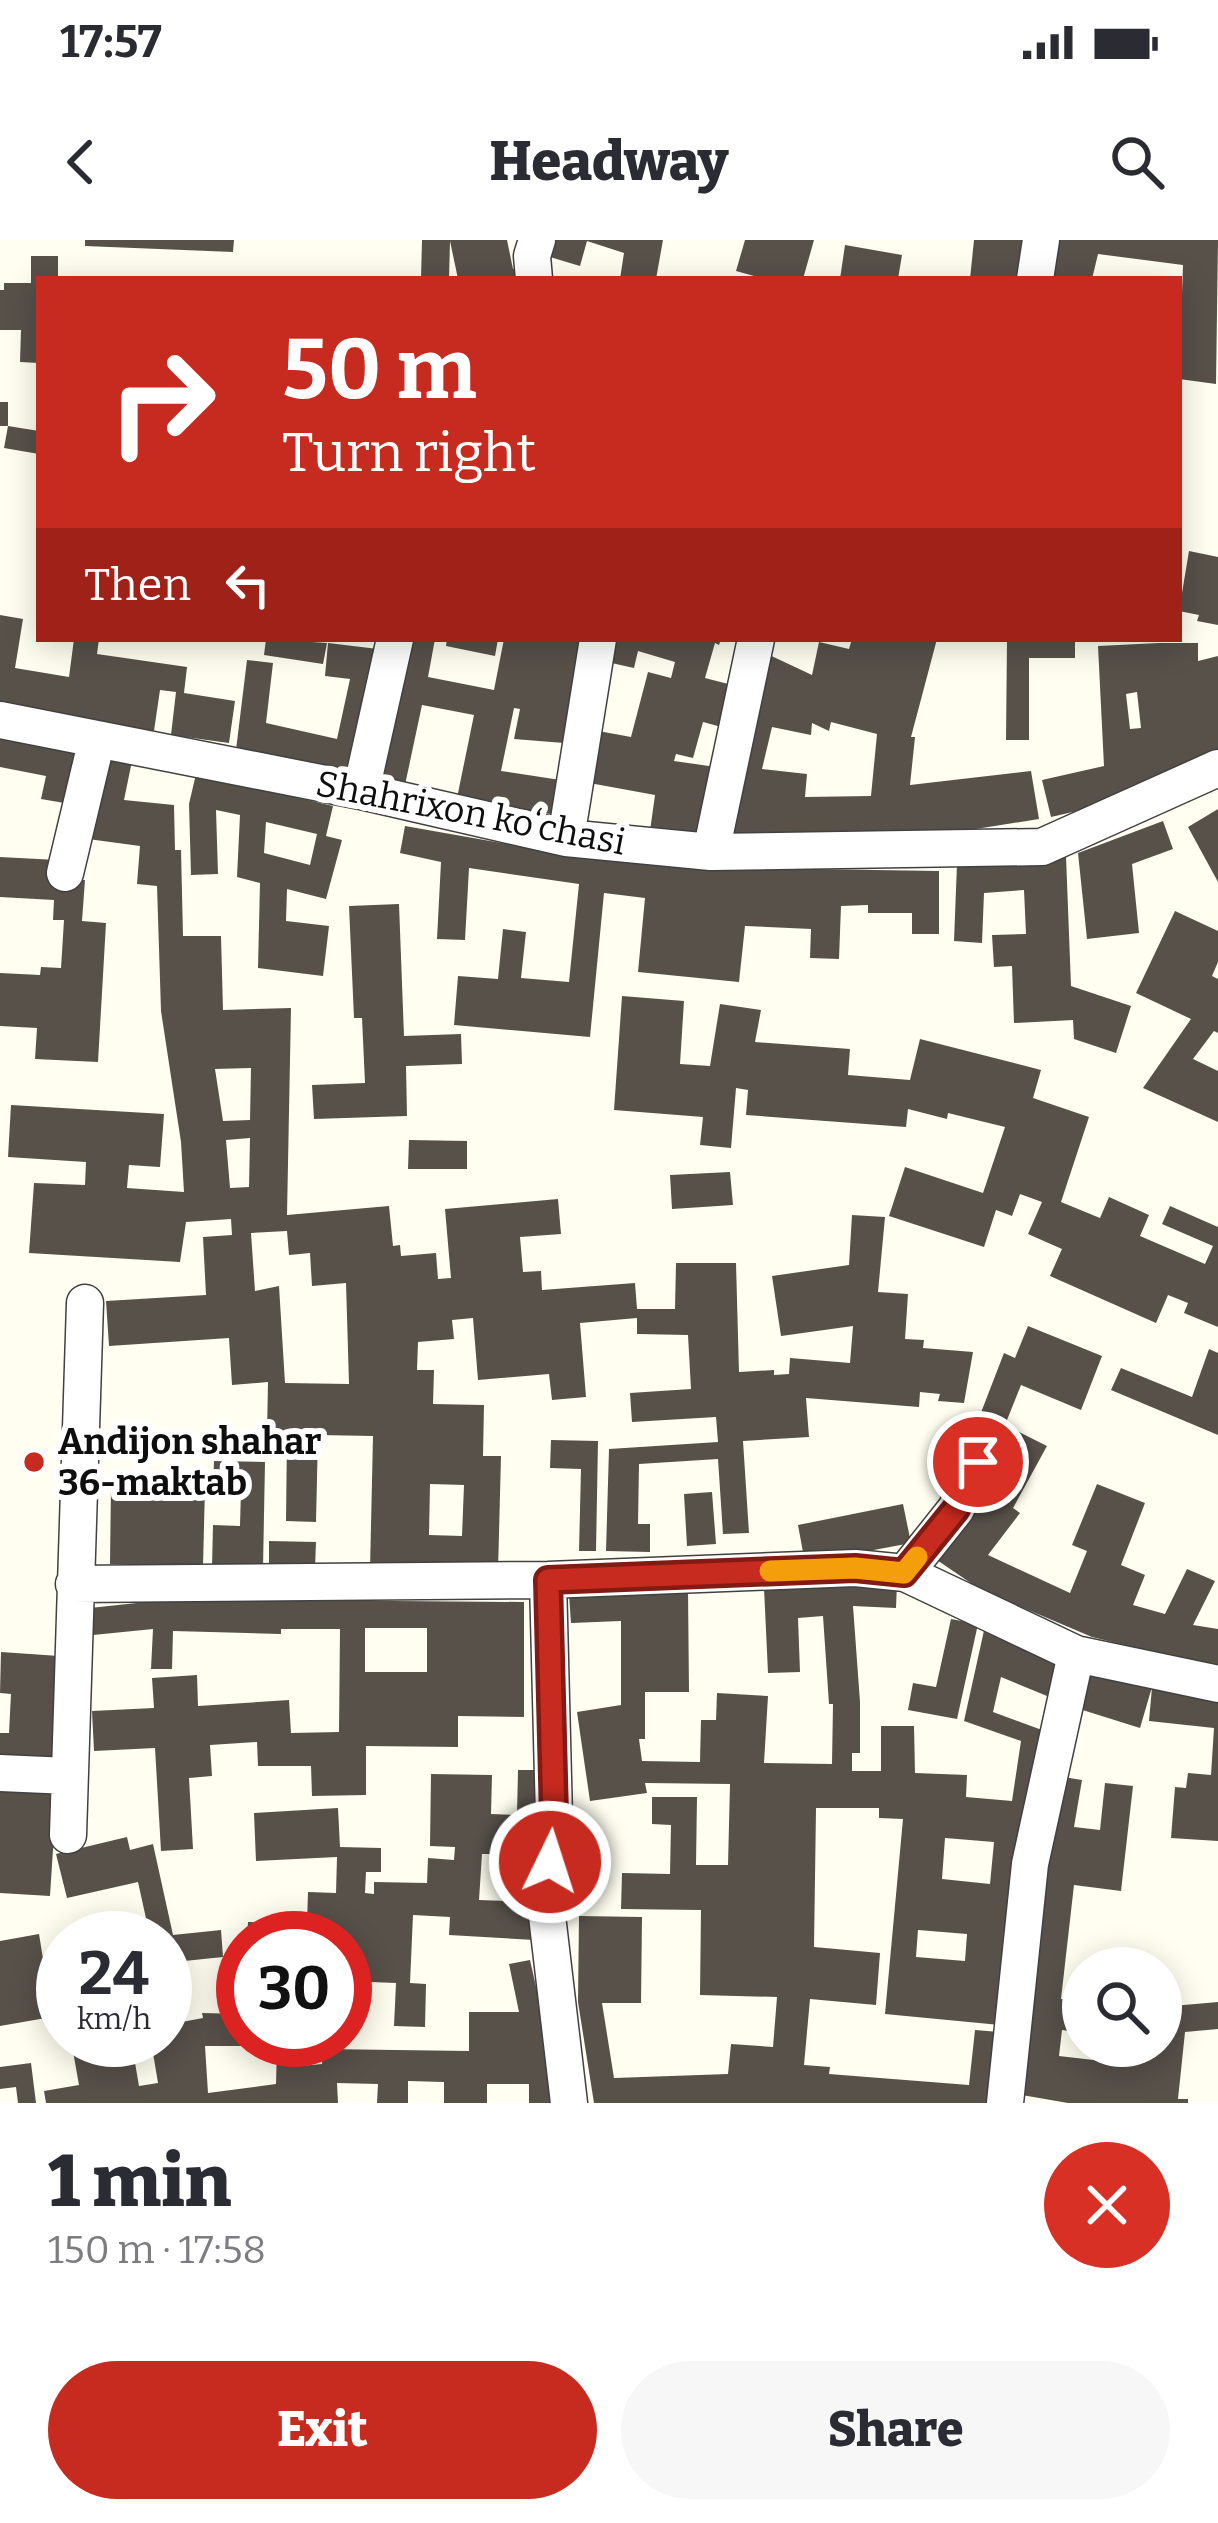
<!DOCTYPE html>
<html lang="en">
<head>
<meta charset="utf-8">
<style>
	:root { --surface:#fff; --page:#f7f7f7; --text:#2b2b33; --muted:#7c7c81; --accent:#c72a1e }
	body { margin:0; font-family:Bitter,serif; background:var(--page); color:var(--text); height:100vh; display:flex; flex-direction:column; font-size:45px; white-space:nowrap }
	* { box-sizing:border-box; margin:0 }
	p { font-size:39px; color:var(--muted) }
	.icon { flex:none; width:66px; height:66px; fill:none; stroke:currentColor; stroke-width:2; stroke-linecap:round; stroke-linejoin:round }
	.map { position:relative; height:1863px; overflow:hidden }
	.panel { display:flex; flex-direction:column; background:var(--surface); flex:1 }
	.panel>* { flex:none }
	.guide { position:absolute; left:36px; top:36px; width:1146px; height:366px; border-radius:0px; box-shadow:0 6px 30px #0003; background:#c72a1e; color:#fff; overflow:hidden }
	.controls { position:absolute; left:1062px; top:1707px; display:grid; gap:24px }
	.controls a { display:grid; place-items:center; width:120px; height:120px; border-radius:50%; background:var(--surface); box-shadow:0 6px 30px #0003; font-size:60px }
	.speed { position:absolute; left:36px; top:1671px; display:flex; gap:24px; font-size:60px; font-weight:700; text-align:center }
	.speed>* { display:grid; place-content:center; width:156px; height:156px; border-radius:50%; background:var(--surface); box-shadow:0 6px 30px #0003; line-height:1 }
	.speed small { font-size:30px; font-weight:400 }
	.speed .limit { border:18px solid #d22; background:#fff; color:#111 }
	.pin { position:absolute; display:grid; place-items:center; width:102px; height:102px; color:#fff; margin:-51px; border:6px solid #fff; border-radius:50%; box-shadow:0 3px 12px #0007 }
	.me { position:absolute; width:132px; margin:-66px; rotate:4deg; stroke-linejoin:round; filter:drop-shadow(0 0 9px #0008) }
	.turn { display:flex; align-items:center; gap:42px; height:252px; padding:0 48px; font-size:54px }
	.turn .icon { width:156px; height:156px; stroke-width:2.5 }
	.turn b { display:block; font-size:84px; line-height:102px }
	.then { display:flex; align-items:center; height:114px; padding:0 48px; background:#0003; gap:24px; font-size:45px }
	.round { display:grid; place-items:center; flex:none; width:126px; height:126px; border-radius:63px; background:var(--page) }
	.summary { display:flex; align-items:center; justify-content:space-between; height:204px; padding:0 48px }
	h1 { font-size:72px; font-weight:800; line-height:90px }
	.cta { display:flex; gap:24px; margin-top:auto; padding:24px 48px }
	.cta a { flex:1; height:138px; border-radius:72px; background:var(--accent); color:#fff; font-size:48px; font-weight:800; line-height:138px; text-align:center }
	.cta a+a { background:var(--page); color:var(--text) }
	.status { display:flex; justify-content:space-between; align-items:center; height:84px; padding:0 60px; background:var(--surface); direction:ltr }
	.status svg { height:33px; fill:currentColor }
	header { display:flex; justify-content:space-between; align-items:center; height:156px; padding:0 48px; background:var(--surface); font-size:54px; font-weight:800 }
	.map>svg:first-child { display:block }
	.building { fill:#58514a; fill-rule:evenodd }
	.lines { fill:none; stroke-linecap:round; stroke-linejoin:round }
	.minor-casing { stroke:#414141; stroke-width:39 }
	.minor { stroke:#fff; stroke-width:36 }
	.route-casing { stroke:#811b14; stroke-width:30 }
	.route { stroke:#c72a1e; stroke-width:21 }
	.slow { stroke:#f59e0b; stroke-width:21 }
	.poi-dot { fill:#c72a1e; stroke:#fff; stroke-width:4.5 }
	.labels { text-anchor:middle; stroke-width:12; stroke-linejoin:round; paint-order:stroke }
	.street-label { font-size:36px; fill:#0e0e0e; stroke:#fff }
	.poi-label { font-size:36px; font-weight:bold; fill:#0e0e0e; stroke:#fff; text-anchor:start }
</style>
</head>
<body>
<div class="status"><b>17:57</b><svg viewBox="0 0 49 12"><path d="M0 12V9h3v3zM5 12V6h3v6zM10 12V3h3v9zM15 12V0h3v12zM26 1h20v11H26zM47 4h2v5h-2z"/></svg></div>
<header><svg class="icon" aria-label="back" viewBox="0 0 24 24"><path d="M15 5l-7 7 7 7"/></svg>Headway<svg class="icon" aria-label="search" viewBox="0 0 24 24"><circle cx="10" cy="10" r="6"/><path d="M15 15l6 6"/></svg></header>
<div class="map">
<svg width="1218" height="1863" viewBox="0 0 1218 1863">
	<rect width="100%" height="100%" fill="#fffef0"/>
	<!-- building -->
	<path class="building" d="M85,0H234L233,12L85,6Z
		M422,0H507L513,29L525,27L527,39H458L450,1L449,39H421Z
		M555,0H663L656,39H620L624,13L587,1L580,26L550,17Z
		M745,0H814L803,39H765L736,31Z
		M974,0H1033L1029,39H970Z
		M1058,0H1218L1216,144L1179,139L1183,25L1098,14L1092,39H1050Z
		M845,5L902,15L898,39H840Z
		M31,16H58V39H39V123L20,122L21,90H0V50H4V43H31Z
		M0,162H8V186H0Z
		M8,186L39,191V214L4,208Z
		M1189,311L1218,317V385L1197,381L1199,375L1179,371Z
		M0,375L23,379L15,428L69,437L74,399H99L97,414L187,427L184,453L235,461L229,503L171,495L176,452L160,450L154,491L0,466Z
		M266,399L327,403L323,424L264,415Z
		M408,399H435L428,437L494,450L504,399L586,400L564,503L514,499L520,469L514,468L501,531L567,541L562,576L457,558L474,475L422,465L405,545L379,540Z
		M447,399H498L495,416L446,406Z
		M603,399H721L719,405L715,403L705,438L736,446L725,488L703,482L693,518L676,514L674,521L716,527L706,599L650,591L655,555L584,542L593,490L631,497L648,432L671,438L675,422L638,411L634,428L598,420Z
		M852,399H937L911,497H915L910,545L1031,531L1039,579L957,592L730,599L763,412L812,435L819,402L849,409ZM831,482L877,494L871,556L805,557L807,534L762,529L772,487L811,495L812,483L829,491Z
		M1007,399H1075V418H1029V500H1006Z
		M328,403L378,409L355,536L236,510L247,420L273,423L266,483L337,499L350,439L325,436Z
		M1159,403H1198V421L1218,416V513L1112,563L1051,577L1042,540L1104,526L1098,406ZM1137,452L1141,488L1130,489L1126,454Z
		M0,495L86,512L76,565L41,559L46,536L0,527Z
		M104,516L132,521L124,560L174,565L175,610H181L183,696H221L223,770L291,768L287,975L389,966L393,1006L400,1005L401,1016L436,1013L438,1039L451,1038L445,969L558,959L561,994L520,997L523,1032L541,1031L542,1050L635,1043L637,1069H675L676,1023H736L739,1132L774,1130V1135L789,1134L790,1118L850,1123L853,1086L781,1096L772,1036L849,1025L852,975L885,977L878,1052L908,1054L905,1099L924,1100L923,1108L973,1112L964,1163L938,1161L940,1154L920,1152L919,1167L806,1158L809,1197L743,1201L749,1293L723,1294L718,1219L639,1224L638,1284H650V1312L606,1311L609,1209L718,1202L716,1177L632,1182L630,1153L691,1149L688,1095L637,1094V1078L580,1083L586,1157L552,1160L549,1134L478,1140L473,1078L452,1080L454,1099L418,1102L417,1130H434L433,1164L484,1165L483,1216H501L498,1332L370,1330L373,1196L318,1195L316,1282L286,1281L287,1194H267L268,1142L232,1145L229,1098L109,1106L106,1061L206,1055L203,997L232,995L231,979L186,982L180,1022L29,1013L34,943L85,945L86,922L8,917L11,865L164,874L160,927L129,925L127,948L184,952L181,902L161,771L157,646L137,644L140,606L88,599ZM251,828L250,880L223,881L215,829ZM250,898L249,947L230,948L226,900ZM287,991L289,1015L310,1013L312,1046L346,1043L349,1144L285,1143L279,1046L255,1051L251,993ZM430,1244L464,1245L462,1296L429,1295Z
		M196,534L333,566L326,596L342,600L326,659L287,649L286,681L329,686L323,736L258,728L260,643L237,637L240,575L216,570L218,634L191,635L189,564ZM266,582L317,594L310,625L264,613Z
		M1218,569V642L1188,587Z
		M1163,581L1173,609L1132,624L1139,693L1087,699L1078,613Z
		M405,586L581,617L748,628L939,631V694H912V673H868V665L841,666L839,719L810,718L811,689L745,686L739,742L638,732L645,658L604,653L590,797L454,785L458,736L498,739L503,689L526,692L521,738L569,742L579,644L469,628L465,700L437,699L441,622L400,613Z
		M1066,616L1071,746L1131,766L1116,813L1074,799L1073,780L1014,783L1012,726L994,727L992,695L1026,694L1024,650L984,653L982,703L954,701L957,624Z
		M0,617L57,620L55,639L85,640L82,681L106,683L98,822L35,819L37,788L0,786V733L40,735L41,727L61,728L64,680H53L54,660L0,657Z
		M399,664L404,796L461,794L462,824L406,826L407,876L314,879L312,845L365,843L362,778H354L349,666Z
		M1175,671L1218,691V722L1212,736L1218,739V793L1214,791L1193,819L1218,831V882L1143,848L1191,779L1136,753Z
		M622,756L684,761L680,824L710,826L720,764L761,770L755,802L850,809L848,835L910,840L920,799L1041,830L1033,858L1089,877L1061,962L1100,978L1109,957L1149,975L1140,996L1205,1024L1213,1006L1162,984L1170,966L1218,987V1087L1184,1073L1188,1063L1168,1055L1156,1083L1050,1036L1062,1009L1028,994L1042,962L1020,954L1012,976L996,970L984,1007L889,976L905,927L983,953L1005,887L948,873L947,879L908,869L906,887L746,875L748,850L736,848L731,908L700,905L703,877L614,870Z
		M409,900L467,901V929H408Z
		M730,932L733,965L672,969L670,935Z
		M1028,1086L1102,1116L1081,1170L1021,1145L1005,1185L1047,1206L1013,1268L1020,1273L988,1315L1070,1353L1087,1311L1072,1305L1097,1244L1145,1263L1121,1325L1145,1335L1133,1365L1165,1374L1187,1329L1215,1341L1193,1385L1218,1389V1428L1092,1397L981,1350L934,1318L987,1248L1006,1214L970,1201L1004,1113L1015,1118Z
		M1209,1109L1218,1113V1195L1111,1150L1121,1128L1192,1157Z
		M551,1200L598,1201L596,1311H579L581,1229L550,1228Z
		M214,1221L265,1222L263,1328L212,1327L213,1285L240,1286L241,1249L213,1248Z
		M111,1245L205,1247L203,1326L110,1324Z
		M712,1252L716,1304L687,1306L684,1254Z
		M903,1264L911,1303L805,1323L798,1285Z
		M269,1301L316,1302L315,1329L269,1328Z
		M897,1343L896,1368L853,1366L860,1462V1513H852V1531H881V1486H914L915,1533L967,1535L966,1557L1012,1561L1021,1501L964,1481L985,1386L1063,1418L1047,1456L1001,1437L993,1472L1042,1490L1000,1785L885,1774L903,1579L879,1578V1568H816L814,1707L880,1713L876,1765L810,1759L804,1825L830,1827L829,1834L969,1845L975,1790L999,1792L993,1863H594L578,1762L579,1676L642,1677L641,1763H602L614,1838L728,1834L731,1804L773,1807L777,1757L700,1755L701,1670L621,1669L622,1633L670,1634L671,1585L652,1584V1557H697L696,1625H728L730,1544L645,1543L647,1553L590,1561L577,1472L621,1465V1381L571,1383L569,1354L688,1350L689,1452H645V1499H639L642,1521L700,1522L701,1480H716L717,1453L768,1456L764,1523L832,1524L833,1464H829L823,1376L798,1378L800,1432L768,1433L764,1348ZM945,1598L994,1602L990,1644L942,1639ZM918,1690L967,1694L965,1721L916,1717Z
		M174,1359L524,1362V1477L458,1476V1507L366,1506V1555L312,1556L311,1526H258L257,1502L210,1505L212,1536L189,1538L193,1609L161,1611L155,1508L94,1511L92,1471L154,1468L152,1438L197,1435L198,1466L289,1460L291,1493L339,1492L340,1389H281V1394L173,1391L172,1429H151L153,1389L93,1395L90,1368ZM365,1388H427V1432H365Z
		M951,1379L978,1384L957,1479L908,1470L913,1443L936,1447Z
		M1,1412L59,1416L52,1522L0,1519V1493H9L11,1454L0,1453Z
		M1086,1427L1218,1455V1601L1171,1598L1175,1547L1186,1548L1188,1533L1211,1535L1214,1488L1149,1481L1152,1447L1140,1488L1073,1467Z
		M518,1530H546L534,1700L449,1695L450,1677L413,1675L410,1743L426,1744L425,1787L394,1786L396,1743L345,1741V1698H247L248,1682L307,1683L308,1652L336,1653L337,1617L256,1621L254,1573L338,1568L340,1607L381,1608V1632H366L365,1653L374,1654V1642L427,1643L428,1618L454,1620L455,1607L430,1606L431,1534L492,1535L491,1574L517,1575ZM482,1614H513L507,1661L479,1660Z
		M1057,1536L1082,1540L1074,1587L1100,1590L1105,1543L1133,1546L1121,1651L1074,1645L1061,1759L1083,1762V1793L1062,1790L1059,1816L1111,1822L1113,1806H1161V1767L1218,1762V1789L1185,1792L1178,1859H1188V1863H1068L1016,1854Z
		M0,1544L57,1547L50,1656L0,1653Z
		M127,1597L130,1610L153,1604L173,1695L221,1690L223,1717L165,1723V1698H132L149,1692L138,1642L67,1658L56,1614Z
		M39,1694L45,1731L59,1729L63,1775L0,1786V1701Z
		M530,1720L551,1813L552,1863H529V1844H487V1863H444V1842L408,1841V1863H377L378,1844L337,1843L338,1863H46L44,1851L79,1845L71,1800H165V1768L171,1784L203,1778L202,1773L243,1774V1800H301L300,1826L322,1824L323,1809L469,1811V1772H519L509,1724ZM205,1806H277L276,1844L208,1853ZM152,1807L158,1843L139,1846L133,1811Z
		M31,1823L36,1863H18L16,1847L0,1849V1827Z"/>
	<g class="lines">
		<!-- minor casing -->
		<g class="minor-casing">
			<path id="minor" d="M534,39L532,16L537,0
				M1035,39L1041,0
				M0,480L361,551L566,598L711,612L1042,607L1218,528
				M361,551L395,399
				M566,598L598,399
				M711,612L756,399
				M65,633L97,499
				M905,1333L956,1269L978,1223
				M548,1340L554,1577L546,1667L569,1863
				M74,1344L548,1340L855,1328L905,1333L1076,1414
				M0,1533L69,1536
				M68,1595L85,1063
				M1005,1863L1030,1624L1076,1414L1218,1444"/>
		</g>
		<!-- minor -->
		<use href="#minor" class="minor"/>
	</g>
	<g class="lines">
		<!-- route casing -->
		<g class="route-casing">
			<path id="route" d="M550,1622L554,1577L548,1340L855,1328L904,1333L956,1269L978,1222"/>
		</g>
		<!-- route -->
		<use href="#route" class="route"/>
		<!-- slow -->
		<path class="slow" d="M770,1331L855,1328L904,1333L917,1317"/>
	</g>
	<!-- markers -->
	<circle class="poi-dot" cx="34" cy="1222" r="12"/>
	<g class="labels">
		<!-- street labels -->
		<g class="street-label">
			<text transform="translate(471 572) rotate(11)" y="13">Shahrixon koʻchasi</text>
		</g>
		<!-- poi labels -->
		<g class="poi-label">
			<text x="58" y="1214">Andijon shahar<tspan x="58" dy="41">36-maktab</tspan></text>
		</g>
	</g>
</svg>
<div class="controls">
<a><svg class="icon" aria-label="search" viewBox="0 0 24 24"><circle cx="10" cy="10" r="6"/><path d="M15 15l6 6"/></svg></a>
</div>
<div class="speed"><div>24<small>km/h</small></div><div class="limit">30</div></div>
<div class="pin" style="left:978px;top:1222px;background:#d93025"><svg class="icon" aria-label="arrive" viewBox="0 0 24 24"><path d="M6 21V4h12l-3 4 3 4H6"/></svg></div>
<svg class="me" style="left:550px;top:1622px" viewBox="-20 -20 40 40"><circle r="17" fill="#c72a1e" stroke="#fff" stroke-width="3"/><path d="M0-11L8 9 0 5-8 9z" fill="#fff"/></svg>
<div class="guide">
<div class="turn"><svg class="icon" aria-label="right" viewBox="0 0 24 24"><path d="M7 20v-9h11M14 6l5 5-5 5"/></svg><div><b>50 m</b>Turn right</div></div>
<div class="then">Then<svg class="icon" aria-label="left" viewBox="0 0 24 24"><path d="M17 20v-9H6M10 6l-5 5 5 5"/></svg></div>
</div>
</div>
<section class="panel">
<div class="summary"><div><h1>1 min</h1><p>150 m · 17:58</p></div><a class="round" style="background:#d93025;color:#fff"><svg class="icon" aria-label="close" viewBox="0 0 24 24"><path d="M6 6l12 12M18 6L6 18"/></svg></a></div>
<div class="cta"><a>Exit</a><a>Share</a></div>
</section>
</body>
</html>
